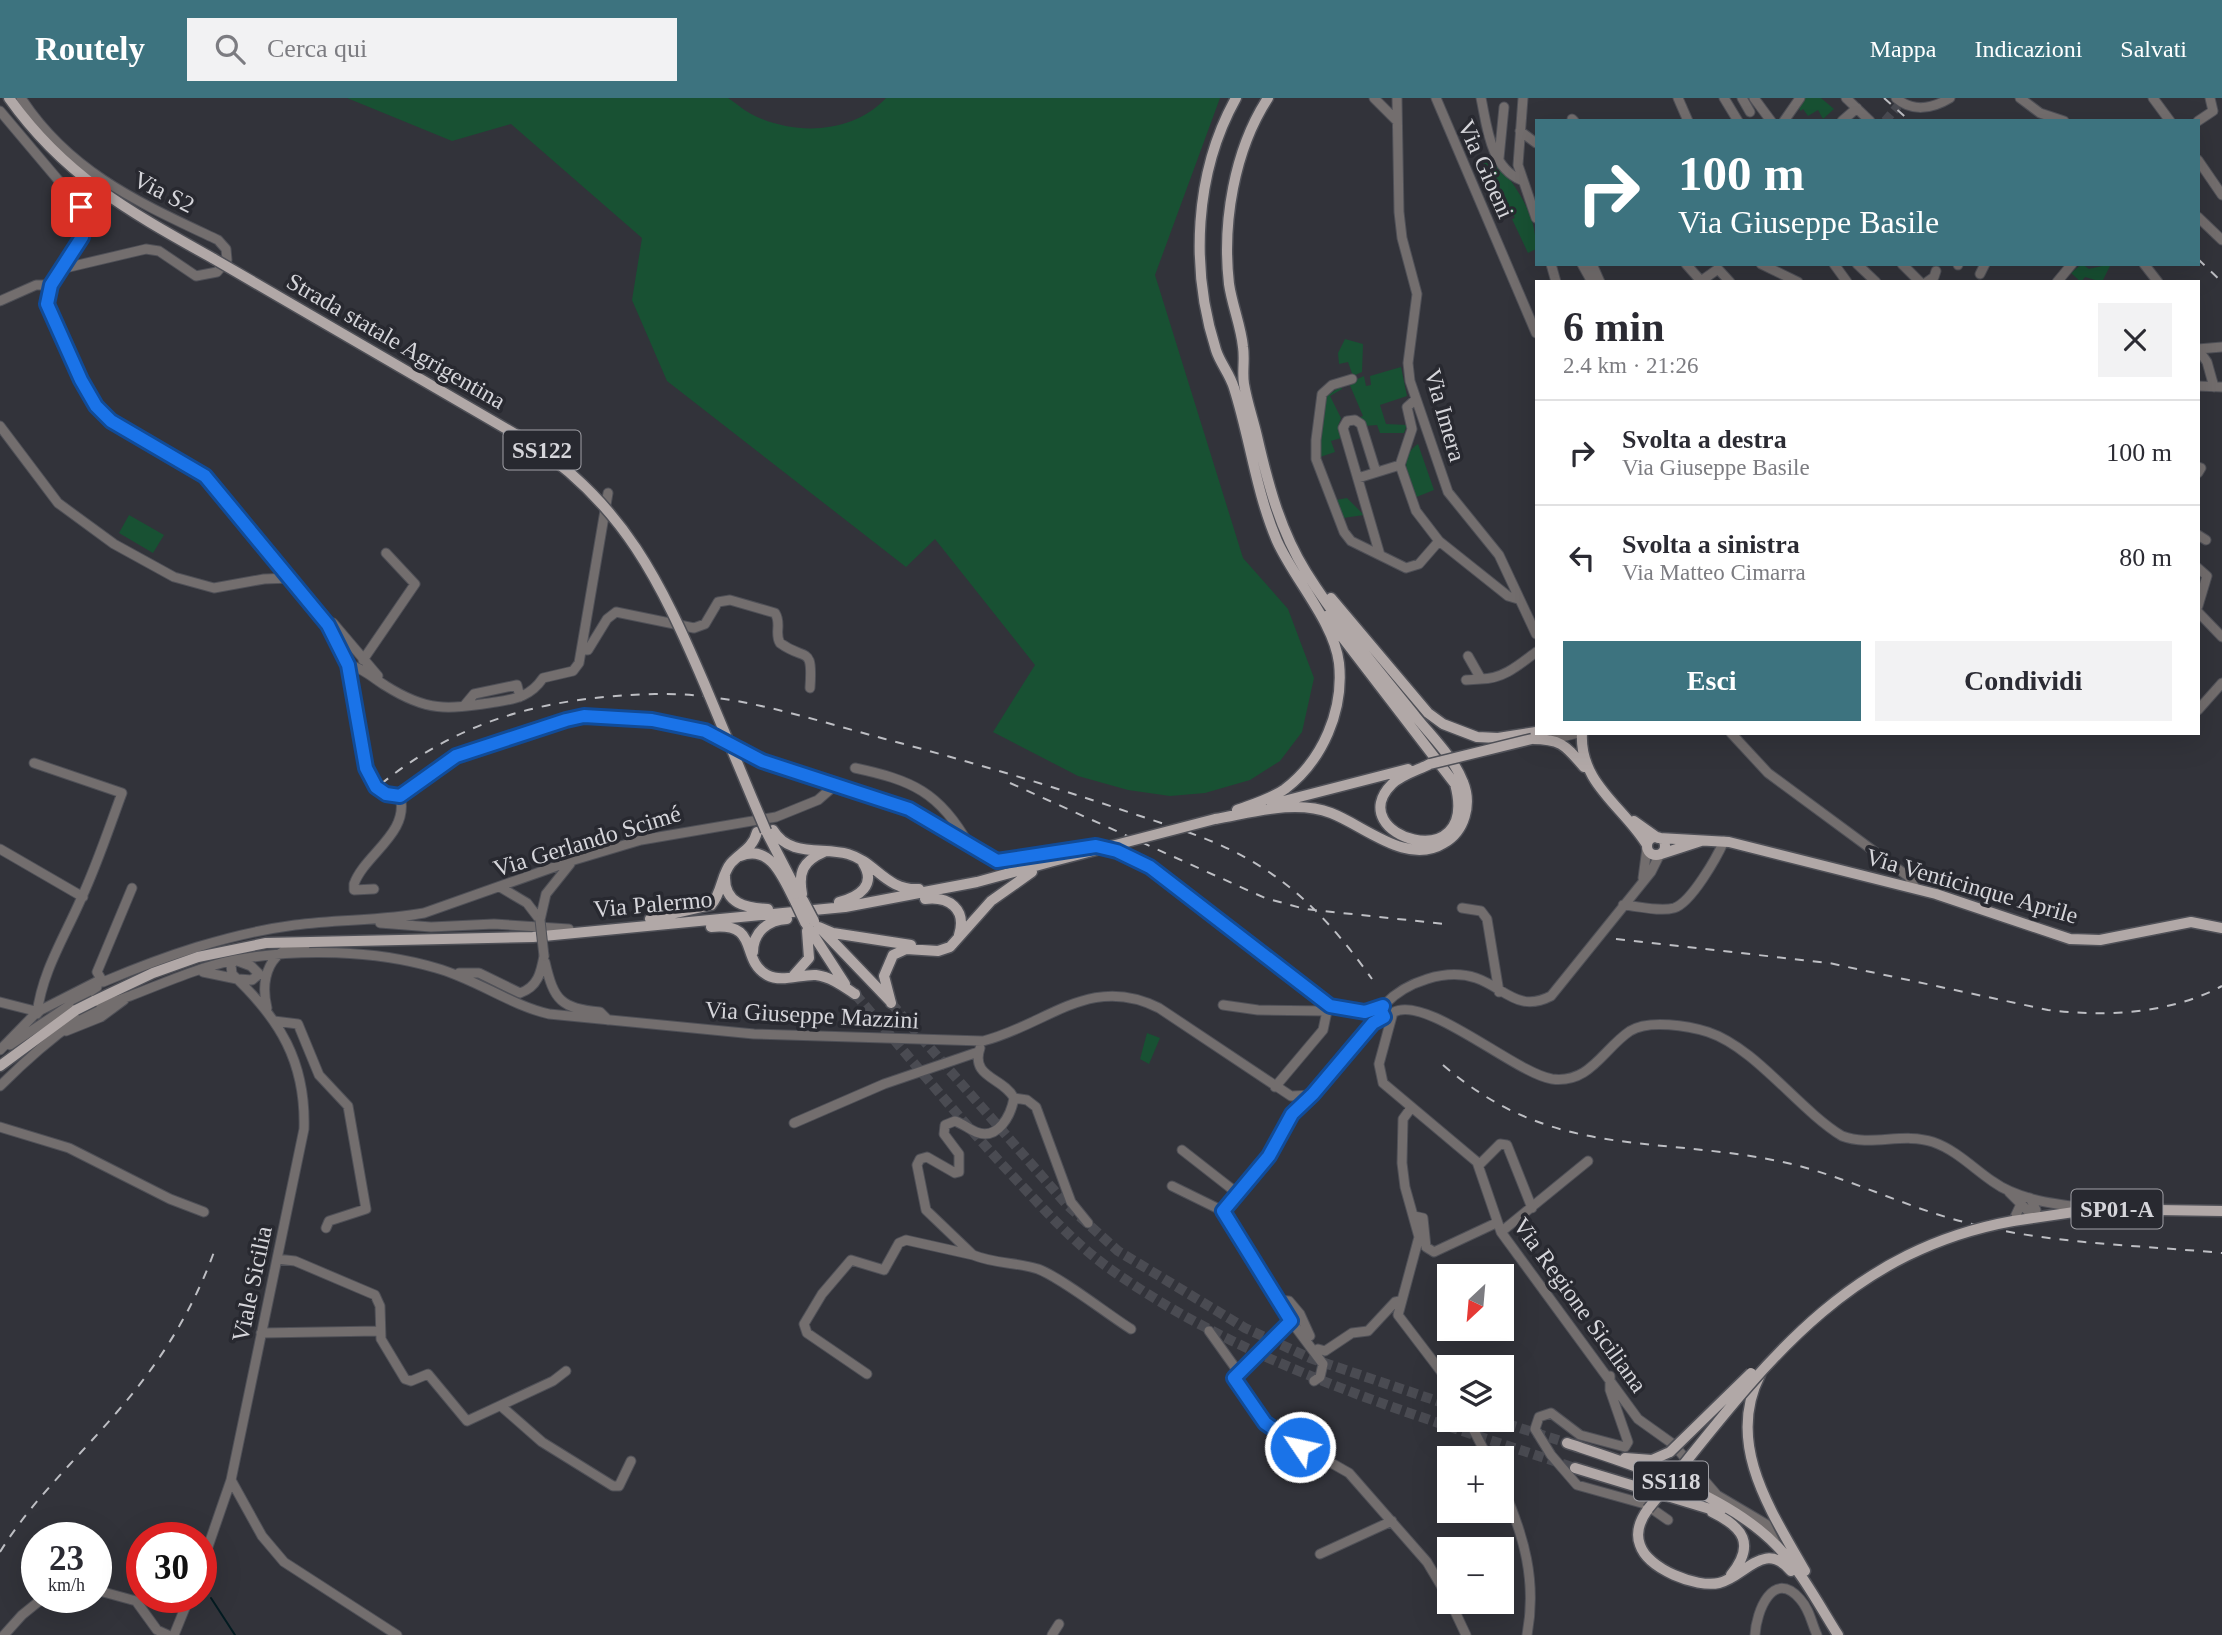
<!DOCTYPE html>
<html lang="it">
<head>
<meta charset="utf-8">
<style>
	:root { --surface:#fff; --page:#f2f2f3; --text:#2b2b33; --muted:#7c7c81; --line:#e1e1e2; --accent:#3d737f }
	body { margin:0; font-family:Georgia,serif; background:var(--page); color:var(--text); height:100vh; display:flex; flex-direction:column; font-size:26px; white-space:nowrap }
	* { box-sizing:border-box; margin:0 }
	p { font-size:23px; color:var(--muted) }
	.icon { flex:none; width:38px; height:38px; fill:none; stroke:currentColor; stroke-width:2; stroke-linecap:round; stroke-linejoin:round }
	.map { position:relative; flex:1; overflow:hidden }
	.side { position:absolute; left:1535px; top:182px; width:665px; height:455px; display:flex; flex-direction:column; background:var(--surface); border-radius:0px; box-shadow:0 7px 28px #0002 }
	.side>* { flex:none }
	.guide { position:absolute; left:1535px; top:21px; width:665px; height:147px; border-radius:0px; box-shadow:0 7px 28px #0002; background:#3d737f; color:#fff; overflow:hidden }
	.needle { width:46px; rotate:206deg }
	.controls { position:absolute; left:1437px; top:1166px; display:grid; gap:14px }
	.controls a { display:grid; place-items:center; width:77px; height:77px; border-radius:0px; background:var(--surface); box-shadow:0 7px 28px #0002; font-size:35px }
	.speed { position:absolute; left:21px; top:1424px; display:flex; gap:14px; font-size:35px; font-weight:700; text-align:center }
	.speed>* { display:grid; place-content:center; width:91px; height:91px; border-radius:50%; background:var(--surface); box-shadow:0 7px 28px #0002; line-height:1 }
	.speed small { font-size:18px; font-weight:400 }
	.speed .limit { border:10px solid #d22; background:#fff; color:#111 }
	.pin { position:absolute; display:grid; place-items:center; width:60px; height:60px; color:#fff; margin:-30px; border-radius:14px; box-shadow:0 4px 10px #0006 }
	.me { position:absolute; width:77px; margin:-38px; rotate:304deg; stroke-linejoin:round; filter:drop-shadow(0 0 5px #0008) }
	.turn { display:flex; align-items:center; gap:24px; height:147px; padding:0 28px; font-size:32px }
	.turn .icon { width:91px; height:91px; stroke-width:2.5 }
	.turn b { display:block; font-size:49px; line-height:60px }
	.round { display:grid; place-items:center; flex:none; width:74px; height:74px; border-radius:0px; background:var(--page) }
	.head { display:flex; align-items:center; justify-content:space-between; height:119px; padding:0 28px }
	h1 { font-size:42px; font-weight:700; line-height:52px }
	.action { display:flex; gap:14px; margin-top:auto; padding:14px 28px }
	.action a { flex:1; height:80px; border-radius:0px; background:var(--accent); color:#fff; font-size:28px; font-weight:700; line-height:80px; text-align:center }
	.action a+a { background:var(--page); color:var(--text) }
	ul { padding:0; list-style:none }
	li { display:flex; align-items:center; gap:21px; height:105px; padding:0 28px; border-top:2px solid var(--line) }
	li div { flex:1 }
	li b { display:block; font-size:26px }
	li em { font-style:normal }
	header { display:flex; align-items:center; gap:42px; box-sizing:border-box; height:98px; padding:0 35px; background:var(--accent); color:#fff }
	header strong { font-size:33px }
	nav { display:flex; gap:38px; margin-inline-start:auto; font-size:24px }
	.search { width:490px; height:63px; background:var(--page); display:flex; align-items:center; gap:18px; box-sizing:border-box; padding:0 24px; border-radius:0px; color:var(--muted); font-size:26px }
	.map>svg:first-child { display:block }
	.green { fill:#185133 }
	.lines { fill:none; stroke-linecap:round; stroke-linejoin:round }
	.stream { stroke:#031b21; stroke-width:2 }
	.minor-tunnel { stroke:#4a4b52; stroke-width:9; stroke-dasharray:9 4.5; stroke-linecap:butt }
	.major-tunnel { stroke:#4a4b52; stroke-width:10; stroke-dasharray:10 5; stroke-linecap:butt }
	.minor-casing { stroke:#4f5057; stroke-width:11 }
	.major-casing { stroke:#4f5057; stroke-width:13 }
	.minor { stroke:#736e6e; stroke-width:9 }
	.major { stroke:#b1a8a7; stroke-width:10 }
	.rail { stroke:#bdbec3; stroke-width:2; stroke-dasharray:9 9; stroke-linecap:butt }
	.minor-bridge-casing { stroke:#4f5057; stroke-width:11; stroke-linecap:butt }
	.major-bridge-casing { stroke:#4f5057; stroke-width:13; stroke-linecap:butt }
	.minor-bridge { stroke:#736e6e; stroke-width:9 }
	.major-bridge { stroke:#b1a8a7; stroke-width:10 }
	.route-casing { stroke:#114b97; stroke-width:18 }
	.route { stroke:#1a73e8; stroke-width:12 }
	.labels { text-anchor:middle; stroke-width:7; stroke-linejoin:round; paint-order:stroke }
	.shield { fill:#282930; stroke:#a1a1a7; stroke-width:2 }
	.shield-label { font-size:23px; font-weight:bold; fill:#d5d5da }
	.street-label { font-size:24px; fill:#d5d5da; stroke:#282930 }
</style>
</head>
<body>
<header>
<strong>Routely</strong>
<div class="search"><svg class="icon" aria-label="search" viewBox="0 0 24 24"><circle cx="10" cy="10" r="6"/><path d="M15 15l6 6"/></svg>Cerca qui</div>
<nav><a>Mappa</a><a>Indicazioni</a><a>Salvati</a></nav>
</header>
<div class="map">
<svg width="2222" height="1537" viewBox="0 0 2222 1537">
	<rect width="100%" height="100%" fill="#32333a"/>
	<!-- green -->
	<path class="green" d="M347,0H728C737,6 746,14 755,18C797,38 854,35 886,0H1220L1155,177L1243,460L1288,511L1314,580L1302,634L1280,663L1250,682L1205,695L1170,698L1128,692L1078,678L993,634L1035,567L935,441L906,469L667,283L632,202L642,140L511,26L452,43Z
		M1804,0H1821L1834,11L1823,21L1818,12L1808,18L1803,11L1801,13L1797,9Z
		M1493,57C1514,89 1536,111 1536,151L1528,155L1512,121L1515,120L1512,115L1509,116L1495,81L1491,82L1482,62Z
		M2082,166L2089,171L2111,166L2102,184L2085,179L2081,184L2071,175Z
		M1345,241L1363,246L1362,274L1353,278L1348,264L1339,266L1338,255Z
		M1401,269L1407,298L1380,307L1386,326L1407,327L1404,335H1380L1377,327L1364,328L1360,319L1363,318L1349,285L1364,278L1366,288L1371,287L1370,278Z
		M1341,288L1342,291L1330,298L1341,320L1338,328L1341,340L1331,343L1335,354L1320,359L1323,301Z
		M1418,346L1434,392L1414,400C1408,380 1398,359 1418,346Z
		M1347,400L1364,417L1343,420L1336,402Z
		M129,417L164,437L153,455L119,435Z
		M1147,935L1160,940L1149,966L1140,961Z"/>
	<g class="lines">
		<!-- stream -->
		<path class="stream" d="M211,1500L235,1537"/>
		<!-- minor-tunnel -->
		<path class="minor-tunnel" d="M1885,23L1898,8"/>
		<!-- major-tunnel -->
		<path class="major-tunnel" d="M855,896C907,956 957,1018 1011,1076C1041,1108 1071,1142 1106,1168C1246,1269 1413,1316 1575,1370
			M891,905L1067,1107L1118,1153L1245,1230L1310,1260L1449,1307
			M1492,1321L1567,1345"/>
		<!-- minor casing -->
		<g class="minor-casing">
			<path id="minor" d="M21,0C70,75 140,105 218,142L226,151L227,162L217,174L196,178L159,153L146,151L61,171
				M1374,0L1397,23
				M1397,0L1399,114L1402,140L1417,196L1408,265L1410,283L1448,394L1499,457L1536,536
				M1436,0L1536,235
				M1481,0C1487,28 1490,69 1521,82
				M1523,0L1518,67L1536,120
				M1678,0L1688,23
				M1724,0L1738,23
				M1742,0L1750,14
				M1754,0L1771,23
				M1846,0L1870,23
				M1896,0C1912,14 1932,11 1950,0
				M2020,0L2040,15L2064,23
				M2153,0L2170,23
				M0,13L81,109L84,129L82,139L51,187L47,206L81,282L96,308L111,322L205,378L328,527L348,567L366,670L379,692L400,698L456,658L566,622L584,618L652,622L705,633L762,663L909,711L997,763L1005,764C1068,751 1090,737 1150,769L1330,908L1361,914L1381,913
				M1572,21L1574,23
				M1784,23L1800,0
				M1842,23L1857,10
				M2198,23L2213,13L2210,0
				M1520,33L1536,45
				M1499,60L1504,9
				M2198,62L2222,97
				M2198,119L2222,142
				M1551,166L1556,184
				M1582,166L1592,184
				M1592,166L1600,184
				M1686,166L1701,183L1718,171L1730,184
				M1761,166L1798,184
				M1834,166L1847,184
				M1857,166L1876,184
				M1902,166L1920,184
				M2144,166L2158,184
				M1958,167V166
				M1980,176L1985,166
				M1927,184L1934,179L1936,173
				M2057,184L2072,166
				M0,203L36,187H51
				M2198,251L2207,264L2214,289
				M2198,251L2222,249
				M1352,281L1332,287L1322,296L1316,342V361L1344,434L1351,443L1406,470L1419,466L1439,443
				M2198,288L2222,289
				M1416,301L1407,309L1412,331L1400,367L1416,413L1439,443L1508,498L1518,501
				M0,328L58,405L114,446L174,479L214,490L264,481L291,480
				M2198,369L2201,370L2198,375
				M1376,374L1361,326L1355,322L1347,323L1343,330L1380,457
				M1358,380L1400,367
				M2198,437L2206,442
				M2198,470L2207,478L2198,508
				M2198,514L2222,539
				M333,525L378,578
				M582,551L588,552L607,521L616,514L694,530L705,526L718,504L730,502L775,515C782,526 774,535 780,545C806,564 813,546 810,590
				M1468,558L1481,581C1503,581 1519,567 1536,554
				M363,562L415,486L386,455
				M348,567C363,570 373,580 386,588C429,615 448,611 496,604C516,601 531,598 543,580L573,573L579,565L608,395
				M1466,582L1481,581
				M464,608L474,596L517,587L520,599
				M2198,612L2222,585
				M1731,635L1768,675L1909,779L1915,790
				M1553,641L1578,635
				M34,665L122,695C109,730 97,767 81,801C64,840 42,874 37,916
				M855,670C911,682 940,694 969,747
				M0,751L83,799
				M1643,780L1647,750
				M500,789L527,805L540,822
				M374,791L354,792V786C365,756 410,735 400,698
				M1623,807C1638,808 1659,814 1674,810C1691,805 1717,759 1724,743
				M1462,810L1481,813L1487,821L1499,894
				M540,822L546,796L570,766
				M380,825L431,829L494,826L569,831
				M545,864C554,903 561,910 600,914L608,922
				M203,874L237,881
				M459,875H479L520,895C538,889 541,874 544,858
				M103,884L97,874L132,790
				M0,904L39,914
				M1385,906C1406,884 1446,870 1476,880C1505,890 1518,915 1551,898L1651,774L1660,756
				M1223,907L1258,912L1327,913L1330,908
				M267,910C260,881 269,848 305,848
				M1394,914C1427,897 1515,975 1552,981C1590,986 1603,951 1630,933C1649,921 1689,928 1708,934C1756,950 1798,1011 1842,1038C1871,1049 1903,1034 1933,1044C1956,1052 1973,1070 1992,1083C2018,1102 2054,1106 2085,1110
				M1392,918L1379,966L1383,985L1477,1064L1501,1134L1638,1321L1673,1346L1717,1397L1766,1426L1776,1446
				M274,923L298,926L319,977L348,1008L366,1111L329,1123L326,1130
				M66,933L101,919L124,902
				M10,947L97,889
				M980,950C970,980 1003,979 1014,1000
				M0,952L37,914L98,883L103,884C165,858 228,836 295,827C338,821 382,823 424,815L574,762L641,742L776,719L818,702L834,688
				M0,988C24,964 50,941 77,922C93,911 111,905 130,898C164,885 199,869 235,862C298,850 375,852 436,870C476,881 510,907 549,916L754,936L983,943C1047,927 1090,875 1159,910L1291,998L1313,997L1381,914
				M1275,989L1323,932L1327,913
				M1313,997L1292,1016L1269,1058L1223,1113L1291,1223L1323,1266L1320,1279L1314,1283
				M1014,1000L1027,1002L1036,1009L1071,1104L1088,1125
				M1411,1010L1403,1021L1402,1065L1405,1089L1419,1139L1398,1217L1449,1284
				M794,1025L884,986L978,954
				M0,1029L69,1050L170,1101L204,1114
				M1182,1052L1237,1095
				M1479,1067L1500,1046L1507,1047L1532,1110
				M1172,1088L1223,1113
				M2009,1094L2021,1106L2013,1123
				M2021,1106L2034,1119L2036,1112L2030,1100
				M1414,1118L1423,1120L1426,1149L1434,1154L1496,1125
				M1501,1134L1588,1063
				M973,1157C995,1166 1016,1164 1038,1171C1062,1180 1107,1216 1131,1231
				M277,1161L295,1163L375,1197L380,1208L381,1241L405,1281L411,1283L428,1276L467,1323L553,1283L566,1273
				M1278,1202L1289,1203L1300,1216L1310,1238
				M1291,1223L1234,1280L1265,1325L1275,1333L1349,1375L1427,1464L1449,1501
				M1209,1233L1239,1275
				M261,1235L379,1233
				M1318,1251L1325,1253L1352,1235L1368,1233L1395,1204L1400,1203
				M867,1276L807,1235L804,1226L822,1196L851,1162L884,1172L899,1145L906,1142L973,1157L926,1112L917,1067L920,1061L927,1059L955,1075L959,1074V1056L944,1036L945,1027L955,1023C963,1026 969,1031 976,1034C998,1043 1011,1017 1014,1000
				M1610,1278V1292L1628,1344L1625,1349L1580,1337L1551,1315L1539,1319L1535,1331L1551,1357L1577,1387L1645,1406L1668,1422
				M501,1308L542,1344L613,1388H619L631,1363
				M1468,1321L1488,1360
				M231,1382L262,1438L284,1464L397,1537
				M1502,1388C1524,1437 1537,1483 1527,1537
				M1320,1456L1392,1423
				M201,1469L231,1382L304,1031C306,964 280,921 232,876L231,867L235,862L251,868L259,876L252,882L238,881
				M96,1492L136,1503L157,1532L168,1537
				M1450,1503L1466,1537
				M4,1537L22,1517L43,1500
				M174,1537L189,1500
				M1052,1537L1059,1526
				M1755,1537C1756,1514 1773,1470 1800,1501C1810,1512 1811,1524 1817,1537"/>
		</g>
		<!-- major casing -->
		<g class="major-casing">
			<path id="major" d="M9,0C65,79 132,115 214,161
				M1236,0C1194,75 1190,171 1216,252C1220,265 1230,276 1234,290C1250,340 1256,394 1277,443C1294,481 1334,524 1339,565C1344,612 1323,662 1285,691C1271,701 1253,706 1237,712
				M1331,500L1428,615L1443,626L1477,639L1498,640L1536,634
				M1326,518L1455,686C1481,782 1340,738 1392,686C1401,677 1418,672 1430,666
				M1582,635C1579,685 1624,709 1647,747
				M1532,641C1561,641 1565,647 1584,669
				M1272,706L1408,671
				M1215,721C1251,715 1295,701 1331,715C1365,728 1407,768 1444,745C1465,733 1472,706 1463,684C1454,660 1432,639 1416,619C1378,572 1338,525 1306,474C1280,432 1268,386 1257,338C1253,321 1247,304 1244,286C1242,274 1245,261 1243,249C1241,228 1232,207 1229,186C1222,125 1234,52 1268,0
				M1634,723L1658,740
				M773,732C789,759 822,749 848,756C876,764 886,793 919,791
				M766,733L796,791
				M1647 748a9 9 0 1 1 18 0a9 9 0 1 1-18 0Z
				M1659,740L1729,744L1936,796L2070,841L2100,842L2191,824L2222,830
				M1661,756L1701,743
				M740,758C772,745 784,783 796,805
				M725,778C724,806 746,810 768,811
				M802,796C798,774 803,763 824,754
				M925,801C949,798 967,811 959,837
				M839,804C859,799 877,787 863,765
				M650,821L711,807C722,795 721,777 731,765C741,754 753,750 757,734
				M805,824L845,886
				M711,829C761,824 739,861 767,877C782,885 800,876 816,877C831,879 843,888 855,896
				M819,829L833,835L911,847
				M821,831L890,903
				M753,854C753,834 768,822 787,821
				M794,877L809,860L807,833
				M94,903L153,875L198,859L266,845L533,839L845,809L977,784L1050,764
				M891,905L884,878L893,857L906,851L938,853L950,849L991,803L1032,774
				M0,968L76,912
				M2013,1123L2094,1111L2222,1113
				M1760,1277C1725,1346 1771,1413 1805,1473
				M1567,1345C1636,1368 1726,1395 1777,1448C1802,1474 1819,1507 1838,1537
				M1625,1360L1652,1362L1670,1354
				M1575,1370L1720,1414
				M1648,1411C1640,1422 1635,1434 1640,1447C1648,1471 1696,1490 1719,1485C1745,1479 1764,1441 1791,1473
				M1712,1414C1743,1429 1756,1446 1731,1477"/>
		</g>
		<!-- minor -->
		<use href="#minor" class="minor"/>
		<!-- major -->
		<use href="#major" class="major"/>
		<!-- rail -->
		<path class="rail" d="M1884,0L1910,23
			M2198,161L2222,184
			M1010,685L1265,800L1305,811L1445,826
			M381,686C464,619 550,599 655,596C733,594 810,621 885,641C968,663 1049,687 1131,715C1170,728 1211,740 1248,761C1301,791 1337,832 1372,881
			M1616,841L1829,865L2048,912C2105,919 2170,916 2222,888
			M1443,967C1552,1061 1649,1037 1778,1063C1842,1076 1901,1108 1964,1124C2048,1146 2137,1147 2222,1155
			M0,1454C32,1402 77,1361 117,1314C159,1266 192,1214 214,1154"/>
		<!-- minor-bridge casing -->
		<g class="minor-bridge-casing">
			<path id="minor-bridge" d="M540,822L544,858"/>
		</g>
		<!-- major-bridge casing -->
		<g class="major-bridge-casing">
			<path id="major-bridge" d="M214,161L529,344C624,406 661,485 704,585C725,635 745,684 766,733
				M1430,666L1532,641
				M1050,764L1215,721
				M803,802L814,823
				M796,805L805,824
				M76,912L94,903
				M1670,1354L1751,1275
				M1648,1411C1753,1282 1836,1155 2013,1123"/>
		</g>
		<!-- minor-bridge -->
		<use href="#minor-bridge" class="minor-bridge"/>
		<!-- major-bridge -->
		<use href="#major-bridge" class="major-bridge"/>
	</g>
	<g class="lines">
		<!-- route casing -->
		<g class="route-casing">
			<path id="route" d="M81,109L84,129L82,139L51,187L47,206L81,282L96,308L111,323L205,378L328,527L348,567L366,670L376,689L386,696L400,698L456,658L566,622L584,618L652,622L705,633L762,663L909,711L997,763L1096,748L1117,753L1150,769L1330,908L1365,914L1383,908L1381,913L1384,919L1373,925L1313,996L1292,1016L1269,1058L1223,1113L1291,1223L1234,1280L1265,1325L1300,1349"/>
		</g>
		<!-- route -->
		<use href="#route" class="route"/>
	</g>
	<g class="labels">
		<!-- shield labels -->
		<g class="shield">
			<rect x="503.5" y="332.5" width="77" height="39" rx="5"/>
			<rect x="2071.5" y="1091.5" width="91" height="39" rx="5"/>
			<rect x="1634" y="1363.5" width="74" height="39" rx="5"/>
		</g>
		<g class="shield-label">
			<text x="542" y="360">SS122</text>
			<text x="2117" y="1119">SP01-A</text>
			<text x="1671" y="1391">SS118</text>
		</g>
		<!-- street labels -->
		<g class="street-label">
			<text transform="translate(1486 71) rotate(66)" y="8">Via Gioeni</text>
			<text transform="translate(164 94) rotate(27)" y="8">Via S2</text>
			<text transform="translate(396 243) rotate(30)" y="8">Strada statale Agrigentina</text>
			<text transform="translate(1445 317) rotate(74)" y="8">Via Imera</text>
			<text transform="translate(587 743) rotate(-17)" y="8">Via Gerlando Scimé</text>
			<text transform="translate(1972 788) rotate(16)" y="8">Via Venticinque Aprile</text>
			<text transform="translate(653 806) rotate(-5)" y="8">Via Palermo</text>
			<text transform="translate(812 917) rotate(3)" y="8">Via Giuseppe Mazzini</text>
			<text transform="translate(252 1186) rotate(-78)" y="8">Viale Sicilia</text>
			<text transform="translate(1580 1207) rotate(54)" y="8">Via Regione Siciliana</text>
		</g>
	</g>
</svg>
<div class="controls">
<a><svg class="needle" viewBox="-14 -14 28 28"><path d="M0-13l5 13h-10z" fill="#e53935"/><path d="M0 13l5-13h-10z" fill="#7c7c81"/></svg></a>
<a><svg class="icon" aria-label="layers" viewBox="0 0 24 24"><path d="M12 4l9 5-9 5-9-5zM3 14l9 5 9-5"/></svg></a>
<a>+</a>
<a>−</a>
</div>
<div class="speed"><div>23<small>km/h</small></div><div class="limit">30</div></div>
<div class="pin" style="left:81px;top:109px;background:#d93025"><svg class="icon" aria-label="arrive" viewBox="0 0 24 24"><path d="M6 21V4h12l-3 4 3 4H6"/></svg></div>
<svg class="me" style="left:1300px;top:1349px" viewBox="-20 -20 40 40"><circle r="17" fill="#1a73e8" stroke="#fff" stroke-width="3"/><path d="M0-11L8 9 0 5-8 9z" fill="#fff"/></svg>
<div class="guide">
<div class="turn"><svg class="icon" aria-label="right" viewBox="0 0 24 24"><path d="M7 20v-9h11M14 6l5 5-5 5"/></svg><div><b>100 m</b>Via Giuseppe Basile</div></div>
</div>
<section class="side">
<div class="head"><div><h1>6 min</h1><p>2.4 km · 21:26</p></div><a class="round"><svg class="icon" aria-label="close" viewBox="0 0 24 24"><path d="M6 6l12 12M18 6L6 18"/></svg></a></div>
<ul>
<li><svg class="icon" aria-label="right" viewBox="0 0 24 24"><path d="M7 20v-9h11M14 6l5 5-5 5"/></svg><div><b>Svolta a destra</b><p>Via Giuseppe Basile</p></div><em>100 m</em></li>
<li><svg class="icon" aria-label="left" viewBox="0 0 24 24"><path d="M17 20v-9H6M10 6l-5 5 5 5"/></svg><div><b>Svolta a sinistra</b><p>Via Matteo Cimarra</p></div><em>80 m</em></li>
</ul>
<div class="action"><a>Esci</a><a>Condividi</a></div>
</section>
</div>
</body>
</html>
